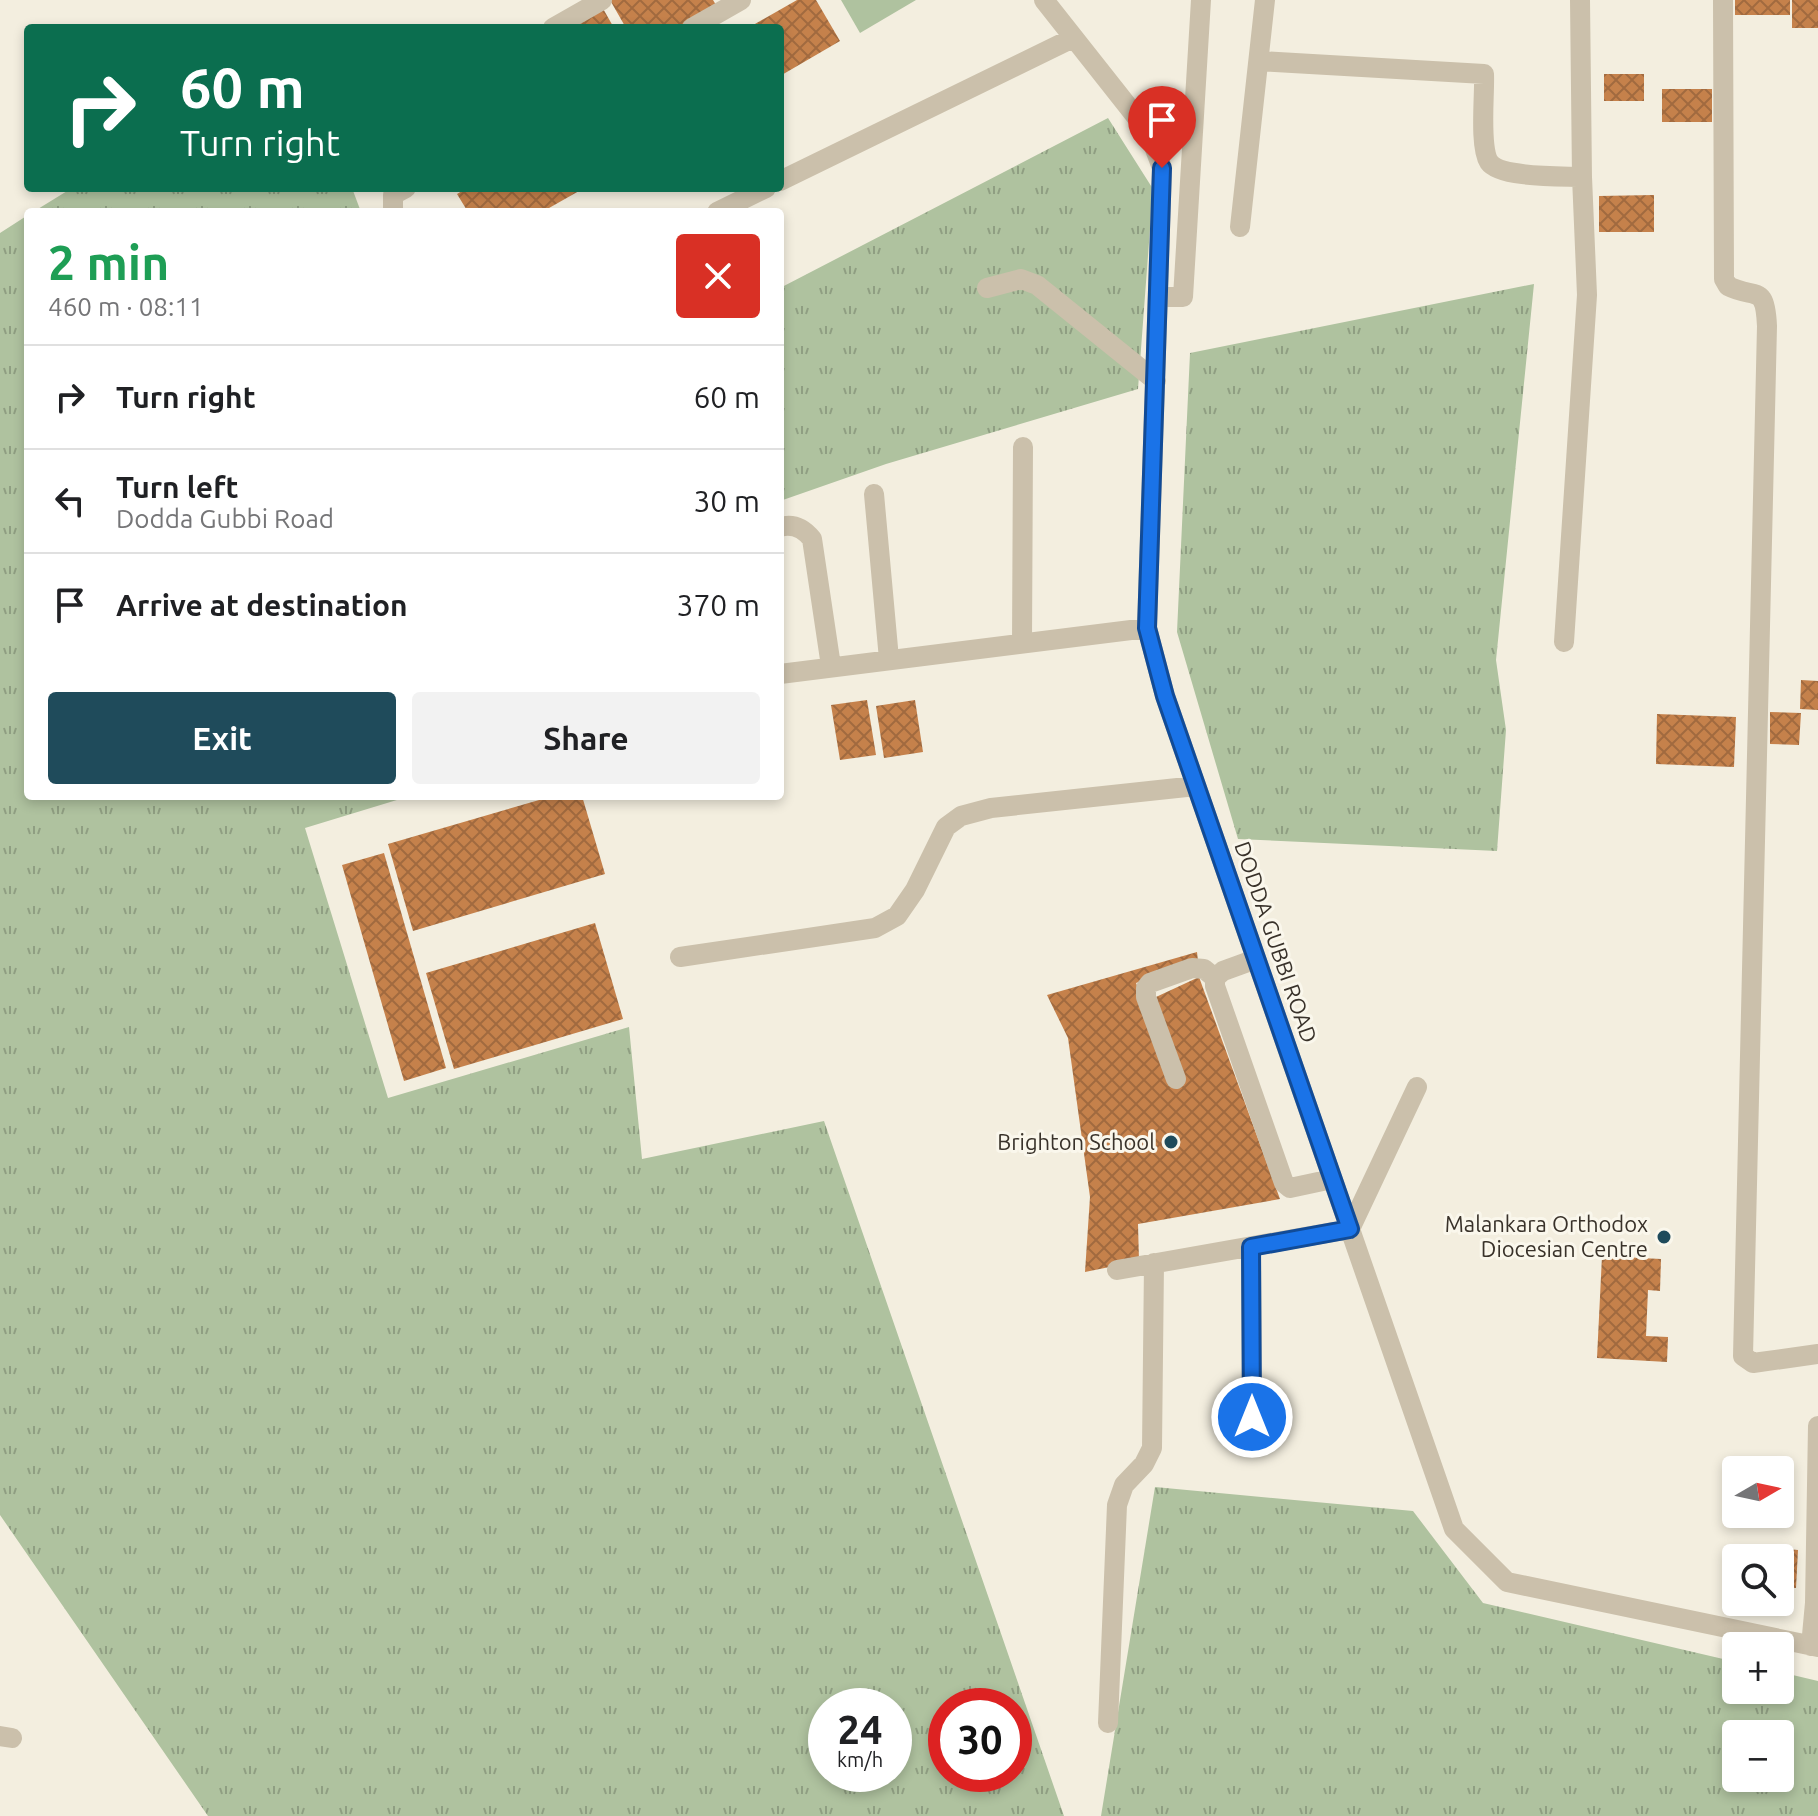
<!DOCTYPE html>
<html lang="en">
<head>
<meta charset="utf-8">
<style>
	:root { --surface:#fff; --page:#f2f2f2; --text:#202124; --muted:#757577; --line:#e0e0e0; --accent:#1f4b5b }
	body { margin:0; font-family:Ubuntu,sans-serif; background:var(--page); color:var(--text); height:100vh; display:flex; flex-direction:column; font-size:30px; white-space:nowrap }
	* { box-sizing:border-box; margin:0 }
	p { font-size:26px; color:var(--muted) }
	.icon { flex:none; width:44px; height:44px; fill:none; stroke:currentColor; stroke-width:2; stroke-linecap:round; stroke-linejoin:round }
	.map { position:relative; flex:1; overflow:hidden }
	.drawer { position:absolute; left:24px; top:208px; width:760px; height:592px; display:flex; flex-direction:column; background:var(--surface); border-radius:8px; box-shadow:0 4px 12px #0003 }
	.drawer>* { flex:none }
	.top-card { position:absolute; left:24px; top:24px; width:760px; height:168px; border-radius:8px; box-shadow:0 4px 12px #0003; background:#0b6e4f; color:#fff; overflow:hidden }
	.needle { width:52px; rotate:81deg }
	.controls { position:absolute; left:1722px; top:1456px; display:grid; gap:16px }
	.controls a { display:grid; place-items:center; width:72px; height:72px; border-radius:8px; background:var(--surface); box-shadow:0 4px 12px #0003; font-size:40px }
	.speed { position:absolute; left:808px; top:1688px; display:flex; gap:16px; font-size:40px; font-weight:700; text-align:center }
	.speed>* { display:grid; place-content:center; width:104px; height:104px; border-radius:50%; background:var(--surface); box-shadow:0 4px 12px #0003; line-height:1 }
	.speed small { font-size:20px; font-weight:400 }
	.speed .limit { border:12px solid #d22; background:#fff; color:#111 }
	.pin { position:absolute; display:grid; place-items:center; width:68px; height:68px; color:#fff; margin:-82px -34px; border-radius:50% 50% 50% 0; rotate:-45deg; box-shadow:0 0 8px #0007 }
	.pin .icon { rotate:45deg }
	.me { position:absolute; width:88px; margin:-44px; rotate:0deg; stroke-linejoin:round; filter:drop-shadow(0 0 6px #0008) }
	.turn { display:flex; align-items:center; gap:28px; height:168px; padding:0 24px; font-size:36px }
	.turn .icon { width:104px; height:104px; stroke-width:2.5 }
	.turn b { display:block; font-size:56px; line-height:68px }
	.round { display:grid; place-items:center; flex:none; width:84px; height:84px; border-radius:8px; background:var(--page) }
	.summary { display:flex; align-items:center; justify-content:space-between; height:136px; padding:0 24px }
	h1 { font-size:48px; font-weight:700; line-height:60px; color:#1e9e55 }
	.action { display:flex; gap:16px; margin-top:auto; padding:16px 24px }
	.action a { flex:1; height:92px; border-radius:8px; background:var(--accent); color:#fff; font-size:32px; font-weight:700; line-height:92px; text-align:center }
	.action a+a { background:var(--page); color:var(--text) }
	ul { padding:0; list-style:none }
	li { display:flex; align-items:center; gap:24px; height:104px; padding:0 24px; border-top:2px solid var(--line) }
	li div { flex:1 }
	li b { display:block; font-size:30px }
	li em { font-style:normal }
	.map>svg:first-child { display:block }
	.grass { fill:url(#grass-tufts); fill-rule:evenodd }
	.garden { fill:#afc29f }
	.building { fill:url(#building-cross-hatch) }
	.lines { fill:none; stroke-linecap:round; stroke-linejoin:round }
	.minor { stroke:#cbc0ab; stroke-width:20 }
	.route-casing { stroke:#114b97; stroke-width:20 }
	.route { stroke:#1a73e8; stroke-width:14 }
	.poi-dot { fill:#1f4b5b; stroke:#faf7ec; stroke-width:3 }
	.labels { text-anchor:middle; stroke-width:6; stroke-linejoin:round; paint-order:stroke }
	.street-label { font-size:22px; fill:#39322a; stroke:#faf7ec }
	.poi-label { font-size:22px; fill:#39322a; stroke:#faf7ec; text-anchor:end }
</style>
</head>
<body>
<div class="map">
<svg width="1818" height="1816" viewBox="0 0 1818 1816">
	<defs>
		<pattern id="grass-tufts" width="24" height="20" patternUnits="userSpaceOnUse" patternTransform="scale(2)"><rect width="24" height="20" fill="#afc29f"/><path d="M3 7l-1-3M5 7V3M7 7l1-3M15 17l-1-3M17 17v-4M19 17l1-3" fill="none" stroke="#8f9e82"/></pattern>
		<pattern id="building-cross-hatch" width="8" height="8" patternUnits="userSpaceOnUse" patternTransform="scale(2)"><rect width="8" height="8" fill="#c5814b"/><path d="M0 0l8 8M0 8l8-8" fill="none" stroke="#a16a3f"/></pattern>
	</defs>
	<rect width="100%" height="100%" fill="#f3eedf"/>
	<!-- grass -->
	<path class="grass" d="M1108,118L1153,189L1138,389L886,464L780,501V288Z
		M72,188H352L361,212H33Z
		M28,215V796H410L305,828L388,1098L629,1027L642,1159L824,1121L1064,1816H208L0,1515V233ZM826,1706H894V1774H826ZM946,1706H1014V1774H946Z
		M1534,284L1496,660L1506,730L1497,851L1238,839L1177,632L1190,353Z
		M1155,1487L1413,1511L1483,1603L1736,1662V1690H1780V1672L1818,1681V1816H1101ZM1736,1734H1780V1778H1736Z"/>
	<!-- garden -->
	<path class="garden" d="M841,0H916L860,33Z"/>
	<!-- building -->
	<path class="building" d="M610,0H713L716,5L676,28H626Z
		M797,0H816L840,41L780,76V28H748Z
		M1735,0H1790V15H1735Z
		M1792,0H1818V28H1792Z
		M601,5L614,28H561Z
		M1604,74H1644V101H1604Z
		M1662,89H1712V122H1662Z
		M467,188H577L579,191L542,212H468L457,194Z
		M1654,195V232H1599V196Z
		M1801,680L1818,681V710L1800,709Z
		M867,700L876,755L840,760L831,705Z
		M915,700L923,752L884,758L876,706Z
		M1770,712L1801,713L1799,745L1770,744Z
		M1657,714L1736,717L1734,767L1656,764Z
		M553,796H582L605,874L413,931L388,844Z
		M384,853L446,1068L404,1081L342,865Z
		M595,923L623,1019L454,1069L426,973Z
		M1197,952L1198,961L1136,983L1175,1087L1156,997L1199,977L1280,1199L1138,1224L1139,1261L1085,1272L1090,1197L1068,1038L1047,995Z
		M1602,1256L1661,1259L1660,1291L1648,1290L1646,1336L1668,1337L1667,1362L1597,1358Z
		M1768,1547L1798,1550L1796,1588L1780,1587V1558H1768Z"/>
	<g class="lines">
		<!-- minor -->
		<path class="minor" d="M1044,0L1149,133L1162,168L1147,628L1165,696L1454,1529L1507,1582L1818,1647
			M1723,0L1724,279L1728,286C1756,300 1765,283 1767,326L1743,1356L1753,1363L1818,1354
			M553,28L602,0
			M692,28L741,0
			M1259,61L1484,74C1485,94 1479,146 1489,162C1500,178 1562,176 1582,177
			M780,181L1073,38
			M393,212V195L406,188
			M717,212L766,188
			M1240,227L1265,0
			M987,288L1021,279L1037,285L1156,381
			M1158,297H1183L1201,0
			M874,494L889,659
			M780,527C794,523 804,529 812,539L831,666
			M1564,642L1587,295L1582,177L1580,0
			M1022,643L1023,447
			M780,674L1147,628
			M680,957L875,928L897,916L915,890L946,827L961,816L991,808L1196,786
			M1256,959L1223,971L1215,978V986L1284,1183L1290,1188L1332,1179
			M1176,1079L1146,997V988L1150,983L1192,968L1204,969L1215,978
			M1251,1247L1252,1417
			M1117,1270L1350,1229L1417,1087
			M1811,1646L1815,1603L1818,1426
			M1108,1723L1117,1505L1124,1485L1144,1464L1152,1448L1154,1263
			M0,1736L12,1738"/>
	</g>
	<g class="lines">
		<!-- route casing -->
		<g class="route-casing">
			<path id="route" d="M1162,168L1147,628L1165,696L1350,1229L1251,1247L1252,1417"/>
		</g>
		<!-- route -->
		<use href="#route" class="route"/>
	</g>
	<!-- markers -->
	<g class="poi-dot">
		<circle cx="1171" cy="1142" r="8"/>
		<circle cx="1664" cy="1237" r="8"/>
	</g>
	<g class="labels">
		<!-- street labels -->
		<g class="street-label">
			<text transform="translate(1276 942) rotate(71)" y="8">DODDA GUBBI ROAD</text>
		</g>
		<!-- poi labels -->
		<g class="poi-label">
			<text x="1155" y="1150">Brighton School</text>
			<text x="1648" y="1232">Malankara Orthodox<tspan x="1648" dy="25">Diocesian Centre</tspan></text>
		</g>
	</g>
</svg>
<div class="controls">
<a><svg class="needle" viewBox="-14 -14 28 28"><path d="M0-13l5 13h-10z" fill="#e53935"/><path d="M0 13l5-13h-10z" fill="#757577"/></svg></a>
<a><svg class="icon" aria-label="search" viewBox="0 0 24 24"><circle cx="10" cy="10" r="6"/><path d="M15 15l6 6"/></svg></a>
<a>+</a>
<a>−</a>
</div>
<div class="speed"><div>24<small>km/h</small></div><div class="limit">30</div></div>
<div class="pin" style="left:1162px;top:168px;background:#d93025"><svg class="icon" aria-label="arrive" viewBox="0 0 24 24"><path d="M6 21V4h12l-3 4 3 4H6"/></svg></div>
<svg class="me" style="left:1252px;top:1417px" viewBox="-20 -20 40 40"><circle r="17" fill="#1a73e8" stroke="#fff" stroke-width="3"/><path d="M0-11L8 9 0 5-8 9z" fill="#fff"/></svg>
<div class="top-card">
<div class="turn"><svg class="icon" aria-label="right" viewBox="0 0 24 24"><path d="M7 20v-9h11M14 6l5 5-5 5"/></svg><div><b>60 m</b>Turn right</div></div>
</div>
<section class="drawer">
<div class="summary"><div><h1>2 min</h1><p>460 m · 08:11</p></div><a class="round" style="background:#d93025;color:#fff"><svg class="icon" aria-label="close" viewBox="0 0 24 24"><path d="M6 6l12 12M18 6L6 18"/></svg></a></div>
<ul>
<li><svg class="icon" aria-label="right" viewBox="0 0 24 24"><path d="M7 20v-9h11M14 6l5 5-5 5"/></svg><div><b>Turn right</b></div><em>60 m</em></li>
<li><svg class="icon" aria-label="left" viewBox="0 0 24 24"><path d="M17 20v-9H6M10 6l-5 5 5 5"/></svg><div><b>Turn left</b><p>Dodda Gubbi Road</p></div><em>30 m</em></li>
<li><svg class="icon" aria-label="arrive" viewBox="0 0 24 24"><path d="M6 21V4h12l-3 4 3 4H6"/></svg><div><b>Arrive at destination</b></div><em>370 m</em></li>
</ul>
<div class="action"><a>Exit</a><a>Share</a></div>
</section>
</div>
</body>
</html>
